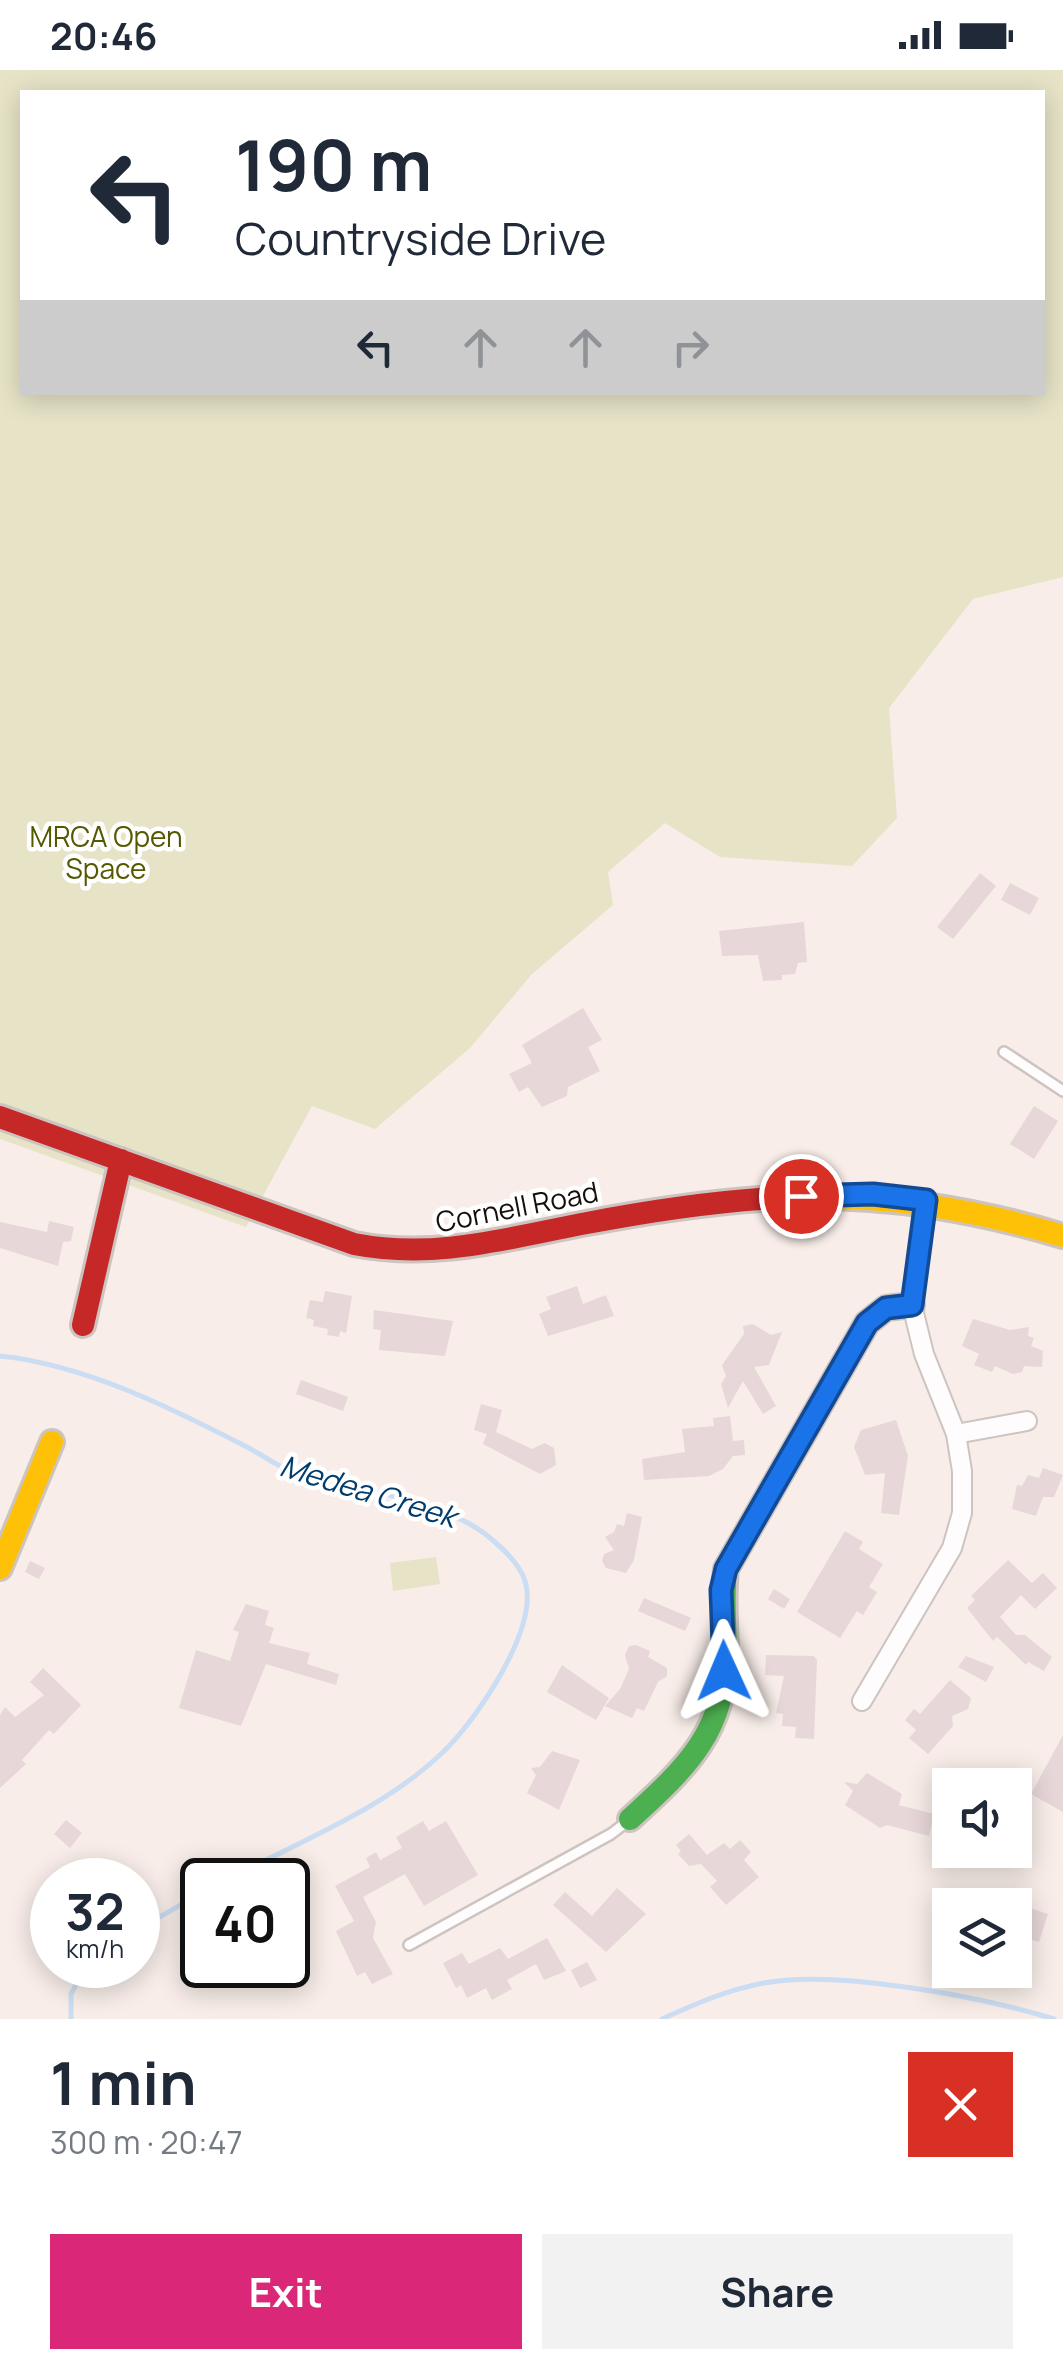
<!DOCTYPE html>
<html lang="en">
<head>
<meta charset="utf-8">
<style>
	:root { --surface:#fff; --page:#f2f2f3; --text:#1f2937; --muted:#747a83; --accent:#db2777 }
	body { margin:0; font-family:Manrope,sans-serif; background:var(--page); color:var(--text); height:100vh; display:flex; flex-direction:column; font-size:38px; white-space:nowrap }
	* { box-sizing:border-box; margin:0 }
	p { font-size:32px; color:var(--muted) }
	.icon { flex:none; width:55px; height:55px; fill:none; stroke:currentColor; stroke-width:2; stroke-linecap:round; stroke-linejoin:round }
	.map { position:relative; height:1949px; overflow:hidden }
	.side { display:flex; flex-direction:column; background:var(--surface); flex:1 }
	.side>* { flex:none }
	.top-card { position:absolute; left:20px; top:20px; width:1025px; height:305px; border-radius:0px; box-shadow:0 5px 25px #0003; background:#fff; color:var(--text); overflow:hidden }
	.tools { position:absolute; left:932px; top:1698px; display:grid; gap:20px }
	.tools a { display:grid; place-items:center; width:100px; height:100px; border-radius:0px; background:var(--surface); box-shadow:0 5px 25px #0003; font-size:50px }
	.speed { position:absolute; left:30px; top:1788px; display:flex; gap:20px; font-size:50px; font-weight:700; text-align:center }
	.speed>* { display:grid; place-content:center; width:130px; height:130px; border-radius:50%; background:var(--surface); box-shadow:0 5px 25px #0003; line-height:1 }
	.speed small { font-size:25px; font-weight:400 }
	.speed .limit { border:5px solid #111; border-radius:15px; background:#fff; color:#111 }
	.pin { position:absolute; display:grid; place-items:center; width:85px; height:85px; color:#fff; margin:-42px; border:5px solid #fff; border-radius:50%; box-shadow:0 2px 10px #0007 }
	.me { position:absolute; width:110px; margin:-55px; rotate:359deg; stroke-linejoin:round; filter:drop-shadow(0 0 8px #0008) }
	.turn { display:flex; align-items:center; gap:35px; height:210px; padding:0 50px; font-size:45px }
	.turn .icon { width:130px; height:130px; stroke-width:2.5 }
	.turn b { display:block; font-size:70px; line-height:85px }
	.lanes { display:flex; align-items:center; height:95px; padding:0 50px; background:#0003; justify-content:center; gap:50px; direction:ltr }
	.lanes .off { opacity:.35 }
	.round { display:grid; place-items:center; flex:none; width:105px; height:105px; border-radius:0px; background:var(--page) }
	.overview { display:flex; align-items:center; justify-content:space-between; height:170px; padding:0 50px }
	h1 { font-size:60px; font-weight:700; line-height:75px }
	.button { display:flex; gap:20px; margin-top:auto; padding:20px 50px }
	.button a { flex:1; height:115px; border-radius:0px; background:var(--accent); color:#fff; font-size:40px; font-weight:700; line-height:115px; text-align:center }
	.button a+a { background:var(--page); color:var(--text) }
	.status { display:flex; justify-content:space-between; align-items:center; height:70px; padding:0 50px; background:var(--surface); direction:ltr }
	.status svg { height:28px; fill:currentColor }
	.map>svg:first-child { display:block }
	.green { fill:#e6e3c7; fill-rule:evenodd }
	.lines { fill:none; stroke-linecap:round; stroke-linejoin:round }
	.stream { stroke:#cbddf2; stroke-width:5 }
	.building { fill:#e8d7d8 }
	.lane-casing { stroke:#cdc4c0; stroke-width:14 }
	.street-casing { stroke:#cdc4c0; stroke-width:22 }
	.fast-casing { stroke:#cdc4c0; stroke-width:28 }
	.slow-casing { stroke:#cdc4c0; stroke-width:28 }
	.jam-casing { stroke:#cdc4c0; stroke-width:28 }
	.lane { stroke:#fefcfc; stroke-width:9 }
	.street { stroke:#fefcfc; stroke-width:18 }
	.fast { stroke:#4caf50; stroke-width:22 }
	.slow { stroke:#ffc107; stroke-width:22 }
	.jam { stroke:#c62828; stroke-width:22 }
	.route-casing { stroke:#114b97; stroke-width:25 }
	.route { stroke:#1a73e8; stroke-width:18 }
	.labels { text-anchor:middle; stroke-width:9; stroke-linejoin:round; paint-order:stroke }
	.park-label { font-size:28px; fill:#565800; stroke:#fff }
	.street-label { font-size:28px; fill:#160e0b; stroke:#fff }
	.water-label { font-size:30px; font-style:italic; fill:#013c6c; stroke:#fff }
</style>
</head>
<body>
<div class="status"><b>20:46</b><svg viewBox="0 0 49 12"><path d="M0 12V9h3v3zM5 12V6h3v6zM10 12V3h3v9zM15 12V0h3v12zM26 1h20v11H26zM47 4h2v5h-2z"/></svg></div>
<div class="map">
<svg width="1063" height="1949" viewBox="0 0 1063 1949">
	<rect width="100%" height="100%" fill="#f8ede8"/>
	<!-- green -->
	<path class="green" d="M0,0H1063V507L973,529L889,638L897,748L852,796L720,787L665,753L608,802L613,835L532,904L470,978L375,1059L312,1036L246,1157L0,1069ZM22,22H1042V322H22Z
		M436,1487L440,1514L393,1521L390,1493Z"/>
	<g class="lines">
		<!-- stream -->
		<path class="stream" d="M0,1286C86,1295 171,1338 247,1377C261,1384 273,1394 287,1399C347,1420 411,1423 468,1453C487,1463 519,1490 525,1511C540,1558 475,1652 442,1683C384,1739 298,1772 227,1810
			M138,1859L202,1823
			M71,1949V1924L87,1895
			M662,1949C695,1934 727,1920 764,1913C836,1899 982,1927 1054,1949"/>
	</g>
	<!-- building -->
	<path class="building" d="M980,803L996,816L953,869L937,857Z
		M1010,813L1039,828L1030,845L1001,830Z
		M804,852L807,892L798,893L795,904L782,905V910L763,911L758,885L722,886L719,861Z
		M583,938L602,970L588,977L600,1001L568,1017L567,1026L542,1037L528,1017L519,1022L509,1004L532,993L522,975Z
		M1034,1036L1058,1051L1034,1089L1010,1074Z
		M49,1151L74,1157L71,1171L63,1172L58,1196L0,1178V1152L47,1162Z
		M577,1216L583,1234L606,1225L614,1246L548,1266L539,1244L551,1239L546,1227Z
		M325,1221L352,1226L346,1263L340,1261L339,1267L327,1265L328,1259L313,1256L314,1250L306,1248L310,1230L323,1232Z
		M374,1240L453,1251L445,1286L379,1280L381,1260L373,1259Z
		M973,1249L1010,1260L1029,1257L1028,1266L1034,1268L1031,1276L1043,1281L1042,1297L1024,1296L1022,1302L1013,1304L995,1296L992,1302L974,1295L979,1284L962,1276Z
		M753,1254L771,1265L782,1262L769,1295L754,1297L776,1336L763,1344L743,1311L728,1338L721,1314L726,1306L722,1295L744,1264L743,1256Z
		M301,1310L348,1327L343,1341L296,1324Z
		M481,1334L502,1340L496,1362L532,1379L545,1373L554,1378L556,1395L540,1404L483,1374L487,1364L474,1360Z
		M730,1346L733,1371L744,1370L745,1385L733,1386L723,1399L709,1406L644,1410L642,1389L685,1382L682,1359L714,1356L713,1348Z
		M896,1350L908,1386L899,1445L881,1443L885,1403L865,1405L854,1377L861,1360Z
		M1043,1398L1063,1405L1054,1427H1043L1036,1446L1012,1439L1017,1415L1022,1416L1028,1405L1039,1408Z
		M627,1443L642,1447L634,1490L626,1503L606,1498L602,1491L604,1484L614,1480L605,1467L614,1462L617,1454L624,1456Z
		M845,1461L863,1472L859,1479L883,1494L869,1517L877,1522L863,1545L857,1541L840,1568L797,1542Z
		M1008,1490L1032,1513L1043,1503L1057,1518L1035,1539L1021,1525L1000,1547L1016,1565H1025L1052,1587L1044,1601L1028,1592L1026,1595L997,1567L993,1571L967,1538L975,1530L971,1526Z
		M30,1491L45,1498L39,1509L25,1502Z
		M774,1519L790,1529L784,1539L768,1529Z
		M644,1528L691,1548L685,1561L638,1541Z
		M246,1534L269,1541L265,1555L274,1558L269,1573L310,1583L307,1594L339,1604L336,1615L266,1594L241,1656L179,1638L196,1580L230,1591L239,1562L233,1560Z
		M636,1575L650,1581L648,1587L667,1598V1606L658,1612L644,1641L637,1638L632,1648L605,1636L620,1619L629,1599L625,1585L629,1576Z
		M766,1585L814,1586L817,1590L814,1669L795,1668L796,1657L782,1656L783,1644L776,1643L784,1606L765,1605Z
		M966,1586L994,1597L986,1612L958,1597Z
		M562,1595L609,1628L596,1650L547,1622Z
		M43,1598L81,1635L54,1664L49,1660L22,1690L26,1694L0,1718V1645L5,1637L15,1647L44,1625L30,1612Z
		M950,1610L971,1628L968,1639L952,1646L953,1656L928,1684L909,1668L916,1660L905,1650L914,1639L920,1644Z
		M1063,1665V1742L1031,1724Z
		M552,1681L580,1690L559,1740L527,1723L536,1705L531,1698L540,1697Z
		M867,1703L902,1724L899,1735L934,1744L929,1766L887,1755L880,1758L845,1735L853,1721L844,1712L857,1714Z
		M66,1750L82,1763L70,1778L54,1764Z
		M423,1751L429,1761L446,1751L478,1805L424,1836L405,1804L363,1827L376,1852L373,1868L393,1904L372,1914L365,1902L357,1906L336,1861L354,1851L335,1816L370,1797L366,1788L376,1782L380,1790L402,1778L396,1767Z
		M689,1764L707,1785L724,1773L730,1779L740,1770L751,1782L744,1790L759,1807L726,1835L710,1817L717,1811L701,1794L689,1796L678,1784L681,1781L676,1775Z
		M617,1818L646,1844L606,1882L553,1835L565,1822L592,1846Z
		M982,1822L1048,1844L1039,1872L1015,1865V1835H977Z
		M547,1868L566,1901L544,1910L536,1894L507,1910L512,1919L492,1930L486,1918L467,1928L461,1915L456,1918L443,1893L462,1883L469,1894L500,1878L508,1889Z
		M587,1892L597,1910L580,1918L571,1900Z"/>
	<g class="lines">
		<!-- lane casing -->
		<g class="lane-casing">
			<path id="lane" d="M1004,982L1063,1021
				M409,1875L611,1764L628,1751"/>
		</g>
		<!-- street casing -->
		<g class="street-casing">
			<path id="street" d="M956,1364L1027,1351
				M862,1631L952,1478L962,1443V1401L956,1364L924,1284L912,1235L926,1130"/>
		</g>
		<!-- fast casing -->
		<g class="fast-casing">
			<path id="fast" d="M630,1749C686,1698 728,1660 726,1577C725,1550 723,1527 726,1499L867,1253L886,1238L912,1235"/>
		</g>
		<!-- slow casing -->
		<g class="slow-casing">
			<path id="slow" d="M792,1127C887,1125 973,1139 1063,1166
				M0,1498L52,1372"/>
		</g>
		<!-- jam casing -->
		<g class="jam-casing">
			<path id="jam" d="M0,1047L354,1174C436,1190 507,1168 587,1153C655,1140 724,1130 792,1127
				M83,1255L121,1090"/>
		</g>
		<!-- lane -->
		<use href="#lane" class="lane"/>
		<!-- street -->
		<use href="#street" class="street"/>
		<!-- fast -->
		<use href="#fast" class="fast"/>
		<!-- slow -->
		<use href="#slow" class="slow"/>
		<!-- jam -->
		<use href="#jam" class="jam"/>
	</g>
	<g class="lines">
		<!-- route casing -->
		<g class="route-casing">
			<path id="route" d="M724,1601L721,1520L726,1499L867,1253L886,1238L912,1235L926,1130L873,1124L801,1126"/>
		</g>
		<!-- route -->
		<use href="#route" class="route"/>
	</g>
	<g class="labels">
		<!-- park labels -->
		<g class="park-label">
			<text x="106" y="777">MRCA Open<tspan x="106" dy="32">Space</tspan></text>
		</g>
		<!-- street labels -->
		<g class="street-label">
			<text transform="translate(517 1137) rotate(-11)" y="10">Cornell Road</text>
		</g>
		<!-- water labels -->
		<g class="water-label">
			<text transform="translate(368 1422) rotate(17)" y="10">Medea Creek</text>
		</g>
	</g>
</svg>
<div class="tools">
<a><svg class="icon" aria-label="sound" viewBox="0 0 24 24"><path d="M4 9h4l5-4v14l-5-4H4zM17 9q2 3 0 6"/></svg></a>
<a><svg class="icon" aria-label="layers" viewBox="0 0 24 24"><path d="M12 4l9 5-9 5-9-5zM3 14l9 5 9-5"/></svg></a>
</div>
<div class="speed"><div>32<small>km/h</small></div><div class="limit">40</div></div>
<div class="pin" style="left:801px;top:1126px;background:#d93025"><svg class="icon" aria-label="arrive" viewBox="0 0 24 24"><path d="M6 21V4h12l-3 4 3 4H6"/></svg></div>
<svg class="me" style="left:724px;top:1601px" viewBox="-20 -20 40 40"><path d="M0-17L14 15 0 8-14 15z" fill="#1a73e8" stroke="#fff" stroke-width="4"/></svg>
<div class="top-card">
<div class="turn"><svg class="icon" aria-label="left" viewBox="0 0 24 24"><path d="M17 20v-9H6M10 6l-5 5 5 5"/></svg><div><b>190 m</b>Countryside Drive</div></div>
<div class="lanes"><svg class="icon" aria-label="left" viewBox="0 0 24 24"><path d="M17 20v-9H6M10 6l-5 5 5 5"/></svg><svg class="icon off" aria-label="ahead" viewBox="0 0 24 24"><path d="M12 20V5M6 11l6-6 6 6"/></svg><svg class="icon off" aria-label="ahead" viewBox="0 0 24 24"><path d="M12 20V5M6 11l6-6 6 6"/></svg><svg class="icon off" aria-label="right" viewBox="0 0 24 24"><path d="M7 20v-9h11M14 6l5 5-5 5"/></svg></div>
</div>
</div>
<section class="side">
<div class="overview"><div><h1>1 min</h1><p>300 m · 20:47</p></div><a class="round" style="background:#d93025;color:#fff"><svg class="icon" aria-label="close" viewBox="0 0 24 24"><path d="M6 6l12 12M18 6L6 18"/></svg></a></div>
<div class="button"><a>Exit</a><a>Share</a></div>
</section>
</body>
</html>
